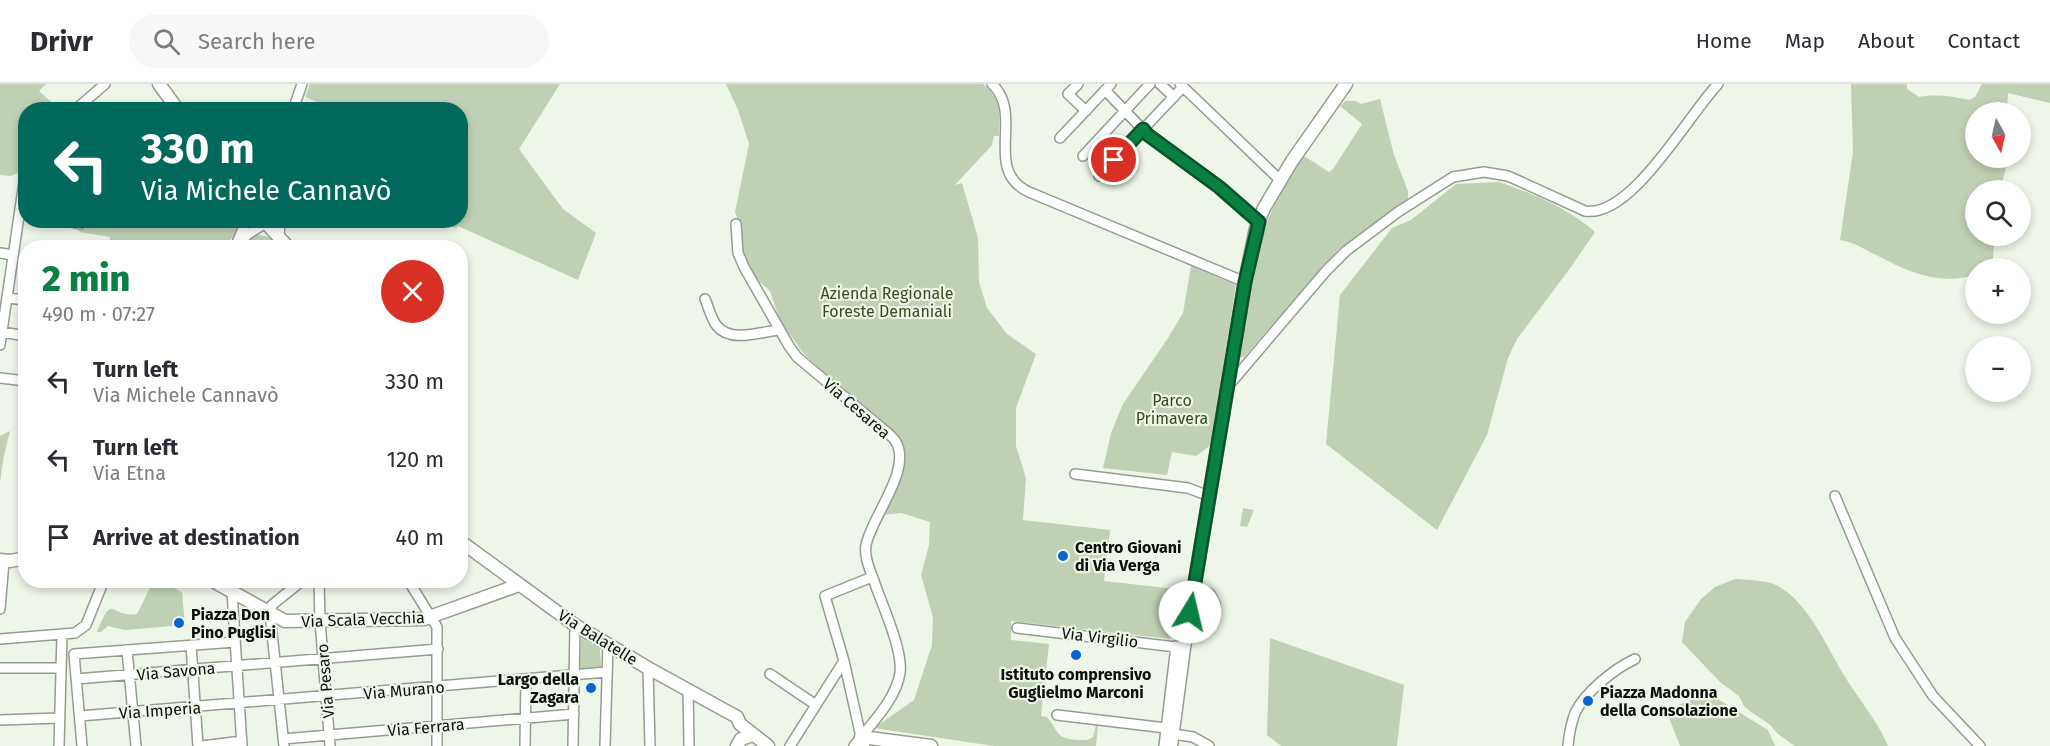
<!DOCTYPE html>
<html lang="en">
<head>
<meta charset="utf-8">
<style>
	:root { --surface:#fff; --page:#f7f7f7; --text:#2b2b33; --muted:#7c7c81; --line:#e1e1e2; --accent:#0b8043 }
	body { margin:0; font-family:"Fira Sans",sans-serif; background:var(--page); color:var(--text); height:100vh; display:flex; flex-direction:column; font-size:22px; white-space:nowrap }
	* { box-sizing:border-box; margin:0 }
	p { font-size:20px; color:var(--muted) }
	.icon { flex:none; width:33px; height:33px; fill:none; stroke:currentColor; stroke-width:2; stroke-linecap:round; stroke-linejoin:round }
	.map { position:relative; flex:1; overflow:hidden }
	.drawer { position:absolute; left:18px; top:156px; width:450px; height:348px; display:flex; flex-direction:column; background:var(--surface); border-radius:24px; box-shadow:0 3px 9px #0003 }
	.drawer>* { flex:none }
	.hud { position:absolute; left:18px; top:18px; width:450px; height:126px; border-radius:24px; box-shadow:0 3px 9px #0003; background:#00695c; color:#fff; overflow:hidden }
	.needle { width:39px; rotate:172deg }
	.fabs { position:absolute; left:1965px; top:18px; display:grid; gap:12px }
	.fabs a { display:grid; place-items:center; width:66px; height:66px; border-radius:50%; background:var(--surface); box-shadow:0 3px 9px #0003; font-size:30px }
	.pin { position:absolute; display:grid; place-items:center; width:51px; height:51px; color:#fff; margin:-26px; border:3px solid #fff; border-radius:50%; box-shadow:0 2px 6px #0007 }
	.me { position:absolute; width:66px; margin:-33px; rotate:9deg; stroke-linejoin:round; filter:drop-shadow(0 0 4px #0008) }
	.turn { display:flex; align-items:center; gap:21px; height:126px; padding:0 24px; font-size:27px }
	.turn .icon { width:78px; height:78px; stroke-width:2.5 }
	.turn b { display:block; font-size:42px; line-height:51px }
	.round { display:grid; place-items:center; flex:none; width:63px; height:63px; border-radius:32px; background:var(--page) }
	.headline { display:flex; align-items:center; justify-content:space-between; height:102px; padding:0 24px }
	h1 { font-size:36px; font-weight:800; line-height:45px; color:var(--accent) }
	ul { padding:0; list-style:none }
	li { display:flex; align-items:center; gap:18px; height:78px; padding:0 24px }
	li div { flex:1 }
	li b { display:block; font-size:22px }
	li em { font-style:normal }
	header { display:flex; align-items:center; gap:36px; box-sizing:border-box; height:84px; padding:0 30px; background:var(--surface); border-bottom:2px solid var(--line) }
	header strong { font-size:28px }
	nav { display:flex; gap:33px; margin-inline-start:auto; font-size:21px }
	.search { width:420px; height:54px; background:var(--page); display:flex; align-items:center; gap:15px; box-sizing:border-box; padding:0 21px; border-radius:33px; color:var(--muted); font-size:22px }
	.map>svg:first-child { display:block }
	.green { fill:#c0d0b5 }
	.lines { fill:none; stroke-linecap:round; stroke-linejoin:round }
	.minor-casing { stroke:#959d90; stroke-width:12 }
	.tertiary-casing { stroke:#959d90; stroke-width:15 }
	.minor { stroke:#fff; stroke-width:9 }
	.tertiary { stroke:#fff; stroke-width:12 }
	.route-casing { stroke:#07532c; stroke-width:15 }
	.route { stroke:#0b8043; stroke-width:10 }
	.poi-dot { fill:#0964cd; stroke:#edf6e8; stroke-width:2 }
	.labels { text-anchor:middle; stroke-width:4.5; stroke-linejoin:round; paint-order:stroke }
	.park-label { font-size:16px; fill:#344d1d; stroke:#edf6e8 }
	.street-label { font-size:16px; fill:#0e100c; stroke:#edf6e8 }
	.poi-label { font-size:16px; font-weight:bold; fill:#0e100c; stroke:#edf6e8; text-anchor:start }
</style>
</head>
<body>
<header>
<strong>Drivr</strong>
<div class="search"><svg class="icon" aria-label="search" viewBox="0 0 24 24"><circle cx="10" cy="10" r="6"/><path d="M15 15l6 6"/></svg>Search here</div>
<nav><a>Home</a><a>Map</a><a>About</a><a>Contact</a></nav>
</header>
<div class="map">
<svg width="2050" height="662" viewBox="0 0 2050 662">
	<rect width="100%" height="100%" fill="#edf6e8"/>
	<!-- green -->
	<path class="green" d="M0,0H46L39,7L59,25L26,26L25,91L20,88L11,92L0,91Z
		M310,0H560L519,65L563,125L596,149L578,196L458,142L456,144L435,137L460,136V26L334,25L305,13Z
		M726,0H983C1003,17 999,28 999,52H994L992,61L955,101L962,99L978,154L979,198L987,224L1007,250L1036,270L1016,324V362L1026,394L1023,436L1110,446L1104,497L1176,505L1170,555L1011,537V556L1049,560L1041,632L1047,633C1059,647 1055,655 1078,656C1084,656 1087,657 1093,653L1096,641H1098L1096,662H994L874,644L914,616L932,561L933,533L921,491L929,461L930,438L901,429L882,431L900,397L904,373L900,355L850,313L804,270L780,237L770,207L752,191L742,172L740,158L741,143L735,128L749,60L738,26Z
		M1851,0H1907V5L1919,13C1935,10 1953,12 1969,16L1975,13L1982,0H2050V19L2008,9L2007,28H1976V74H2006V84L2000,106H1976V152H1995L1992,184H1976L1975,191C1939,201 1910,189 1878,172C1865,166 1854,158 1840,156L1853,68Z
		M1380,15L1394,71L1408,107V115L1338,166L1244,273L1238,274L1260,158L1275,118L1301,73L1304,72L1329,88L1333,85L1362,40L1340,22L1345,17H1356L1361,20Z
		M1499,98C1532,109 1569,125 1595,148L1571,183L1517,255L1508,274L1487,351L1437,446L1326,360L1340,211L1392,144L1411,136L1456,100Z
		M101,136L165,137L168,140L174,136L242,137L240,143L224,164L109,163L110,153L80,148L77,144L100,141Z
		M254,150L269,153L280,163H267L258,156L253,158L247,163L240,164Z
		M1191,182L1236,201L1211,361L1196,372L1172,368L1167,391L1103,384L1111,349L1123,320L1168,254L1183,229Z
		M10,347L4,371L0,398V352Z
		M1243,424L1254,426L1247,443L1240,442Z
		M1735,495C1748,496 1764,496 1776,501C1808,516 1829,568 1847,596C1861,618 1878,638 1888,662H1795L1778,650L1770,641L1750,627L1744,622L1739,612L1720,598L1682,558L1685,538L1701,515L1715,503Z
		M139,497H159L182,508L185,541L125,546L108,542L101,548H97C113,507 110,534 137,530L151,502Z
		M581,554L600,565L601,584L580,586Z
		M1270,554L1404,601L1397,662H1281L1267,651Z
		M1708,609L1768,646L1775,662H1680L1666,626Z"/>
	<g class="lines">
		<!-- minor casing -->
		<g class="minor-casing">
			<path id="minor" d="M992,0C1025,31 982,86 1029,108L1245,198
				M1078,0L1068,10L1086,27
				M1160,0L1174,13
				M1180,0L1280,96
				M1105,6L1148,51L1219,103L1259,138
				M75,26L105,0
				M293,26L302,0
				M1060,54L1111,0
				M1083,72L1150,0
				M1099,92L1183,3
				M61,136L80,140
				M736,140L738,169L744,183L789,262L797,273L883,345C888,349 893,353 896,358C912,386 872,432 866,461C864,473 870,486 874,497C882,521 903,565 900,589C896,616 870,641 854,662
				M279,153L280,136
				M238,156L247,136
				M234,164L248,150L266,139
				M256,164H258
				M0,169L13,171
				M7,214L26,216
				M705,215C709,224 711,235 717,242C730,259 761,248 778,246
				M2,248L26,252
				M0,261L24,98
				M0,294L26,297
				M1229,301L1326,187L1346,167L1398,128L1453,93L1484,88L1508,92L1585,127C1632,134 1688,31 1718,0
				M1075,390L1188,404L1209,412
				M1835,412L1895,554L1933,612L1980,662
				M319,496L320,537L330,662
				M408,496L437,543V662
				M232,508L242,662
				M1190,524L1206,528L1213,524L1215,520L1210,510L1194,504
				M0,525L4,477
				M1017,544L1184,564
				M0,555L75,549L86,541L104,496
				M191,561L198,662
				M127,566L136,662
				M0,584H60
				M648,584L650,662
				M770,590L816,621
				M76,595L438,565
				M688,605L689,662
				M1057,631L1166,644
				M80,632L607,588
				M0,636L59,634
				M1173,650L1193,653L1209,662
				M861,653L844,577L825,512L872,493
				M283,655L574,630
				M59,662L62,551
				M82,662L74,570L235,558
				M202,662L242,657
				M284,662L270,530L272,521L303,496
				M525,662L526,595
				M573,662L575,541
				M605,662L608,561
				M790,662L844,577
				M1164,662L1176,562
				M1568,662C1569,650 1571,640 1575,629C1585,608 1614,585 1635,575"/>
		</g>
		<!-- tertiary casing -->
		<g class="tertiary-casing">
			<path id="tertiary" d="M159,0L178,26
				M263,136L289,164
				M460,457L575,541L648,584L737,633L740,640L768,662
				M0,476L10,477L26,474
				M211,496L285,537L424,535L519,501
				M737,662L741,655L753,651
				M863,662L861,653L931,662
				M1171,662L1184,564L1245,198L1256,144L1264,124L1292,77L1346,0"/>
		</g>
		<!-- minor -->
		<use href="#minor" class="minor"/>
		<!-- tertiary -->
		<use href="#tertiary" class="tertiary"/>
	</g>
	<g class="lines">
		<!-- route casing -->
		<g class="route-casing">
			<path id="route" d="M1114,76L1143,45L1148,51L1219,103L1259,138L1245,198L1190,528"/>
		</g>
		<!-- route -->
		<use href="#route" class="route"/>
	</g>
	<!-- markers -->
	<g class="poi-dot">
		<circle cx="1063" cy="472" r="6"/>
		<circle cx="179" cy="539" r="6"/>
		<circle cx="1076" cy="571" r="6"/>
		<circle cx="591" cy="604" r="6"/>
		<circle cx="1588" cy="617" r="6"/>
	</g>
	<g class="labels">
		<!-- park labels -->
		<g class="park-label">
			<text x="887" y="215">Azienda Regionale<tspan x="887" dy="18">Foreste Demaniali</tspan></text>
			<text x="1172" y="322">Parco<tspan x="1172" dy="18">Primavera</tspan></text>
		</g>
		<!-- street labels -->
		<g class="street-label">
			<text transform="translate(857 324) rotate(41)" y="6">Via Cesarea</text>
			<text transform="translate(363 535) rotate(-2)" y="6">Via Scala Vecchia</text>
			<text transform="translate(598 553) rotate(32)" y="6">Via Balatelle</text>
			<text transform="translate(1100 553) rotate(7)" y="6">Via Virgilio</text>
			<text transform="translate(176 587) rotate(-5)" y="6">Via Savona</text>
			<text transform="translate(325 597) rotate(-95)" y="6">Via Pesaro</text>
			<text transform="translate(404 606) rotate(-5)" y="6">Via Murano</text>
			<text transform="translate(160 626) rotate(-4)" y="6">Via Imperia</text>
			<text transform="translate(426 643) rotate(-5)" y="6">Via Ferrara</text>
		</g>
		<!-- poi labels -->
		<g class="poi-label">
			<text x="1075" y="469">Centro Giovani<tspan x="1075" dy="18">di Via Verga</tspan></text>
			<text x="191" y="536">Piazza Don<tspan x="191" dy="18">Pino Puglisi</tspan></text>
			<text x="1076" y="596" text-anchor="middle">Istituto comprensivo<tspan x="1076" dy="18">Guglielmo Marconi</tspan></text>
			<text x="579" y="601" text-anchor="end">Largo della<tspan x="579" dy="18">Zagara</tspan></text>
			<text x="1600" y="614">Piazza Madonna<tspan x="1600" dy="18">della Consolazione</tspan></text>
		</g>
	</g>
</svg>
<div class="fabs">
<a><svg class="needle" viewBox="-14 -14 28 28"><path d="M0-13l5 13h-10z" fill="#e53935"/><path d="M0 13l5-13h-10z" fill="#7c7c81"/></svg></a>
<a><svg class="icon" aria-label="search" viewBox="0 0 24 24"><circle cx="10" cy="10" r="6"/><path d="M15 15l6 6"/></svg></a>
<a>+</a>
<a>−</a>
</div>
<div class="pin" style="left:1114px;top:76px;background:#d93025"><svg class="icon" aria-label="arrive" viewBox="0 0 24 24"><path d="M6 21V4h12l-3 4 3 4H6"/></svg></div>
<svg class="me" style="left:1190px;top:528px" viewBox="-20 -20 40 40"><circle r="19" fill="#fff"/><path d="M0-13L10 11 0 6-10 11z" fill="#0b8043"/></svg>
<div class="hud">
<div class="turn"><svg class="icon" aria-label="left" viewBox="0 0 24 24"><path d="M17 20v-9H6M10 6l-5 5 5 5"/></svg><div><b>330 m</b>Via Michele Cannavò</div></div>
</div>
<section class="drawer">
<div class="headline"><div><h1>2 min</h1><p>490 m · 07:27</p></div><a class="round" style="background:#d93025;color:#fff"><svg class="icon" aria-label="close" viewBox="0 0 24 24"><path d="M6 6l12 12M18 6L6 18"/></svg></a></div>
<ul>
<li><svg class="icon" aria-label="left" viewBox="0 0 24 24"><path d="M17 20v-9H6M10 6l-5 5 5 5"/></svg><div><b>Turn left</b><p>Via Michele Cannavò</p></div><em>330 m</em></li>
<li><svg class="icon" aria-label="left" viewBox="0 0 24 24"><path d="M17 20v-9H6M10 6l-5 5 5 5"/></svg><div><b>Turn left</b><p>Via Etna</p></div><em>120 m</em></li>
<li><svg class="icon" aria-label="arrive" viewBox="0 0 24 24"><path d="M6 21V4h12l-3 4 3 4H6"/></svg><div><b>Arrive at destination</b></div><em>40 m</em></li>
</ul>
</section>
</div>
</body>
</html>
